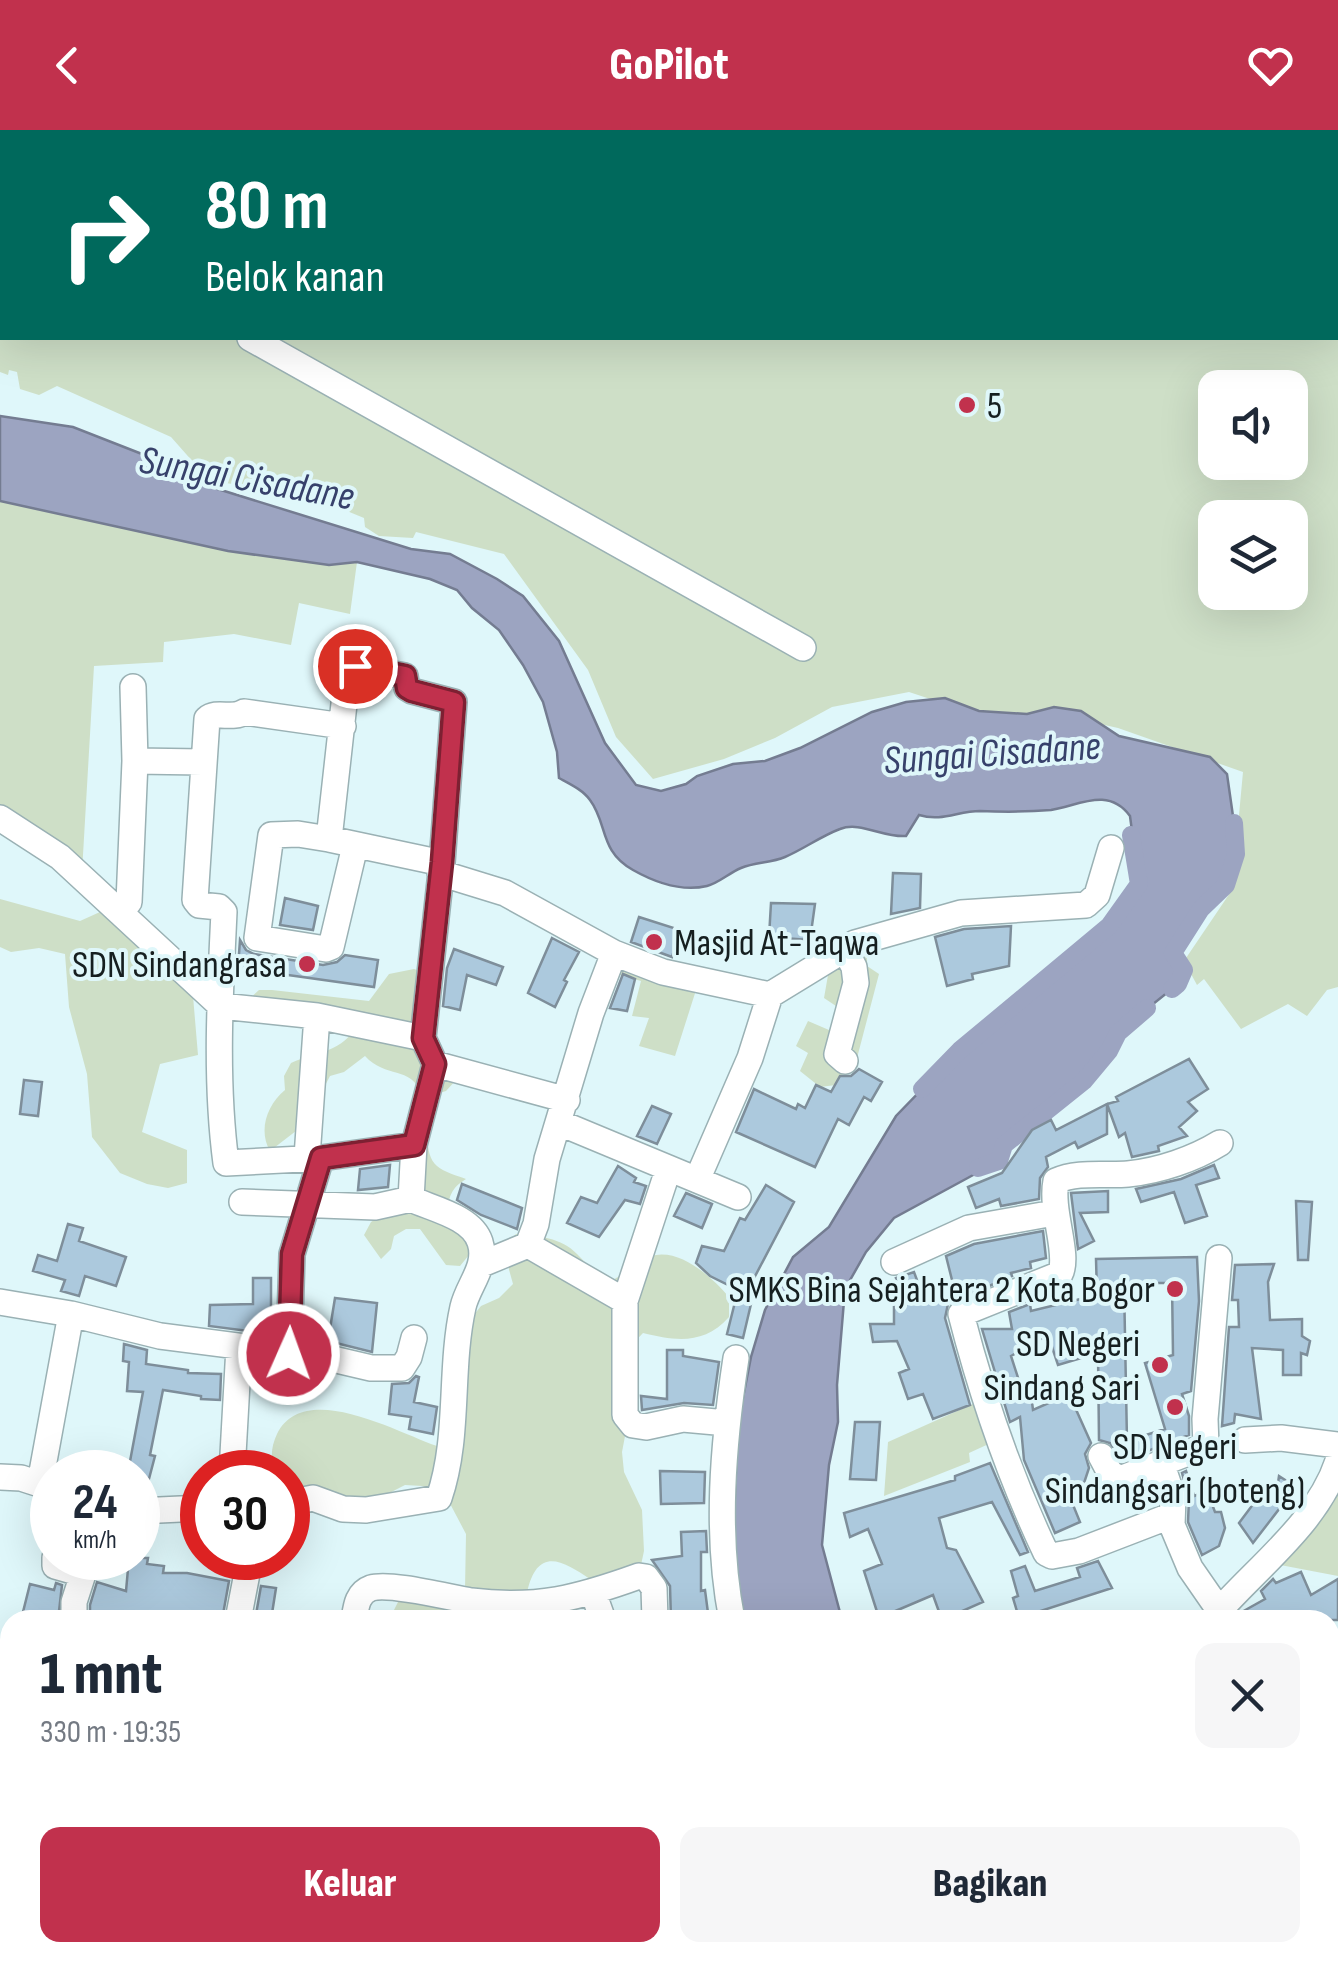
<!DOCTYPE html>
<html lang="id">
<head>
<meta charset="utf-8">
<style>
	:root { --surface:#fff; --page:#f6f6f7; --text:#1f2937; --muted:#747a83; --accent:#c1314d }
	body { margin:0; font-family:"Sofia Sans Condensed",sans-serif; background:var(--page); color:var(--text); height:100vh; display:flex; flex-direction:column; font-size:38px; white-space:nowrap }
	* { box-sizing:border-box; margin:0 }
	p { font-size:32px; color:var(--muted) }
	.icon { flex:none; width:55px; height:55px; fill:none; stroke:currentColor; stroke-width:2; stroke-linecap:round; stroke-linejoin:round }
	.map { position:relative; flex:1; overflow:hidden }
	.panel { position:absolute; left:0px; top:1480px; width:1340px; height:352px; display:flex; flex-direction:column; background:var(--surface); border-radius:30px 30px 0 0; box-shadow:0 10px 40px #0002 }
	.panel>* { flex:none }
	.top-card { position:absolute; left:0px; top:0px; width:1340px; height:210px; box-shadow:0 10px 40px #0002; background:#00695c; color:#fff; overflow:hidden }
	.fabs { position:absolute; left:1198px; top:240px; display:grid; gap:20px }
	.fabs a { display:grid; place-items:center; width:110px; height:110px; border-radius:20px; background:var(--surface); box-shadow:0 10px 40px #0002; font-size:50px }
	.speed { position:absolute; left:30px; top:1320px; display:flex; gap:20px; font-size:50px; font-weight:700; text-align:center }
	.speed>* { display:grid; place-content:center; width:130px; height:130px; border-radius:50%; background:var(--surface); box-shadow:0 10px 40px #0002; line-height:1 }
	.speed small { font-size:25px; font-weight:400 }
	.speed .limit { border:15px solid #d22; background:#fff; color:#111 }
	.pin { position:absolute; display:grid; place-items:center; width:85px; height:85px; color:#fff; margin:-42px; border:5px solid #fff; border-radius:50%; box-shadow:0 2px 10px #0007 }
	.me { position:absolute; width:110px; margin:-55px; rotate:2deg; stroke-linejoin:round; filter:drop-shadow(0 0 8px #0008) }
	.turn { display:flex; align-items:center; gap:35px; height:210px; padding:0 40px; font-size:45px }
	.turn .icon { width:130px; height:130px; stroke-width:2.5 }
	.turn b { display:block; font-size:70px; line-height:85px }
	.round { display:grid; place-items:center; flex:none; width:105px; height:105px; border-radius:20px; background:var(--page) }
	.headline { display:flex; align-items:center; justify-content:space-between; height:170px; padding:0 40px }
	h1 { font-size:60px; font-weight:800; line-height:75px }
	.action { display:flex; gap:20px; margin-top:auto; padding:20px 40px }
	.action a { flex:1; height:115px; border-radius:20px; background:var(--accent); color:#fff; font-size:40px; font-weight:800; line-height:115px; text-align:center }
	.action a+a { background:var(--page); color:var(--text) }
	header { display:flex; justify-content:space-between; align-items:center; height:130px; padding:0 40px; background:var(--accent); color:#fff; font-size:45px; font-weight:800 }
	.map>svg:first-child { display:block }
	.green { fill:#cedfc7; fill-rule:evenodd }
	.water { fill:#9ca4c1; stroke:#747c91; stroke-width:2.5 }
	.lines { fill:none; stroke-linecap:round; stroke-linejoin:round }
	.canal { stroke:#9ca4c1; stroke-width:18 }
	.building { fill:#acc9dd; stroke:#7e8e9a; stroke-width:2.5; fill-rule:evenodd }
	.minor-casing { stroke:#9ab1b4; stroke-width:28 }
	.minor { stroke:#fff; stroke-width:25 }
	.route-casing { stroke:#7d2032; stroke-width:25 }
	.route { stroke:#c1314d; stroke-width:18 }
	.poi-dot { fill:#c1314d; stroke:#dff7fa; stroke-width:4 }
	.labels { text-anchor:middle; stroke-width:8; stroke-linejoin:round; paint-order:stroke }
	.poi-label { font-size:38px; fill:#161f20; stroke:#dff7fa; text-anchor:end }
	.water-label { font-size:40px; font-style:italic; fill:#37416b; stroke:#dff7fa }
</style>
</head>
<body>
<header><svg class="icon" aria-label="back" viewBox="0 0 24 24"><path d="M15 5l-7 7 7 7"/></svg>GoPilot<svg class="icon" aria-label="heart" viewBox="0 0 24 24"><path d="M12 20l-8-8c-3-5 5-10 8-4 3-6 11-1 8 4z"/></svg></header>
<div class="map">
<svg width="1338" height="1832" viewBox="0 0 1338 1832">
	<rect width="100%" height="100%" fill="#dff7fa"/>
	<!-- green -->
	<path class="green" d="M0,0H1338V857L1327,860L1307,886L1288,874L1241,899L1204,849L1197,855L1184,831L1232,760L1243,642L1118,598L1047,582L991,589L909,562L832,577L775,608L724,629L653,649L616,607L588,540L504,424L416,402L413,408L379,406L365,397L364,388L269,349L263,358L225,353L194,333L171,307L57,256L39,265L20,259L17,242L9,240L8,245L0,242ZM2,2H1338V208H2ZM1215,258H1290V332H1215ZM1215,388H1290V462H1215Z
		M0,371L228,421L329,435L357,432L350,484L299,473L291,515L234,504L164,512L163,532L94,536L82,742L0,684Z
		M0,769L80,791L100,782L193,866L198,925L160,934L142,1002L187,1020V1053L168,1058L147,1054L120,1043L92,1007L87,944L69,877L65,824L39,818L11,822L0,817Z
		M867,820V836L879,844L857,928L846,938L836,955L820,957L800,941L808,923L796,916L808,891L836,903L845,882L824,868L831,828Z
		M624,834L697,857L675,926L639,916L649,888L632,886L641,851L620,845Z
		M414,839L426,843V871L409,895L456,950L446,961L433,965C431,984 420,1021 437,1036C444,1042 458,1046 466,1049C446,1061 448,1074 449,1095L469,1112V1125L460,1136L446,1135L420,1099H406L394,1106L391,1119L381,1129L364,1105L371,1092L406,1069L422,964C410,935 386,949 365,926L344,942L330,946L305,994L270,1021C258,1000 267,975 285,960L284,946L291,933C315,922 345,922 357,894L248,870L259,860H272L369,871L389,844Z
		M516,1104C537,1105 562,1108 577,1124C588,1135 594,1144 607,1153C621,1147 627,1138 640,1131C672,1110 709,1144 729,1167V1187C704,1215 676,1211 643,1203L627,1220L630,1280L622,1322L624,1342L642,1380L644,1421L641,1435L591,1450C561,1429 537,1417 527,1463L477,1481L466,1490H389L399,1470L465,1459L466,1404L446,1366L422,1356L405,1355L366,1375L309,1363L288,1354V1342H275C270,1329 271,1317 277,1304C304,1249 398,1303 437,1316L459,1244L469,1191L481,1176L499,1168L513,1154L503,1118Z
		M975,1273L993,1312L969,1323L970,1332L884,1366L888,1312Z
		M1338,1358V1446L1275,1434Z"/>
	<!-- water -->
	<path class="water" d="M0,286L73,297L170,335L205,355L411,419L450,424L497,449L523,466L559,511L605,613L636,655L661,661L686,654L697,646L733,634L765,631L800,618L872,582L906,572L945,568L979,581L1027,584L1054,577L1081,581L1119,606L1210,627L1227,644L1234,693L1226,755L1201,779L1173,823L1184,840L1178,854L1117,903L1109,921L1084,951L1004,1015L999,1031L894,1088L866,1122L845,1159L837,1255L838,1292L829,1335L822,1415L842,1490H743L732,1435L738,1293L751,1227L765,1180L793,1127L829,1097L896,986L960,920L1109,796L1139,754L1130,686C1108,656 1078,676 1051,680C1027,682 1003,682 980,681C958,681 942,692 919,685L906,706C884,708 860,691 840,699C821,706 804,719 785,727C771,733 755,732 741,738C729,743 719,753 707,756C681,762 656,753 633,740C599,721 608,694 590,670C583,660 570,654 559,648L557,622L543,572L523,535L499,500L472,478L457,460L430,449L357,432L329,435L228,421L0,371Z"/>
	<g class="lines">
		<!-- canal -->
		<path class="canal" d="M1172,859L1178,854L1184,840L1173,823L1201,779L1226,755L1236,724L1234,693
			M922,959L960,920L1109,796L1139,754L1131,705
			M978,1038L999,1031L1004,1015L1084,951L1109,921L1118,903L1147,878"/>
	</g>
	<!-- building -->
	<path class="building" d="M893,743L921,744L920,778L891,784Z
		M285,768L318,776L313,800L280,795Z
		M771,773L815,774L810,810L769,807Z
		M639,787L680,800L672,827L631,812Z
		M1011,796L1009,836L972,844L973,849L947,856L935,807L964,799Z
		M552,808L579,822L564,850L567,852L555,877L528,863Z
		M240,810L246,820L254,824L323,835L337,832L345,825L378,830L374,857L238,838Z
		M454,819L503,837L496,855L467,845L460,880L443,876L447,838Z
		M623,844L635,849L627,881L610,878Z
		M1189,929L1208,959L1188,972L1197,981L1179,997L1187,1006L1158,1016L1159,1021L1132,1027L1125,1003L1119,1007L1107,974L1118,971L1116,967Z
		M859,939L882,952L871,971L864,967L849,995L838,989L815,1037L736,1002L754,959L796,979L798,974L805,978L816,955L831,962L840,946H851Z
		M24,950L42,952L38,986L20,984Z
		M1107,974V1004L1078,1018L1075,1012L1046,1027L1048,1037L1040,1048L1039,1069L1001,1076L999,1069L976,1078L968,1057L1002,1043L1032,1000L1051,990L1056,1000Z
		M652,976L671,984L657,1014L637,1006Z
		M390,1035L388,1057L358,1060L360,1039Z
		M1214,1035L1219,1048L1196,1055L1207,1086L1185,1093L1174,1062L1141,1072L1136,1059L1181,1049Z
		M618,1036L636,1048L634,1052L646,1056L640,1074L625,1070L599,1107L567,1093L581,1067L597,1073Z
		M462,1054L522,1078L517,1099L481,1085L457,1070Z
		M766,1055L794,1072L752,1152L755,1153L746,1173L751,1174L743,1208L727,1204L738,1160L710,1146L696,1133L702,1116L724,1121L740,1088L745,1090Z
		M1108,1061V1082L1080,1083L1094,1111L1078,1119L1071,1063Z
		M686,1063L712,1074L702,1098L674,1086Z
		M1296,1071L1312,1072L1308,1130H1298Z
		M68,1094L83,1098L79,1111L126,1127L116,1156L85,1146L79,1166L61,1161L65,1150L33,1141L38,1125L57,1131Z
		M1043,1101L1046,1128L1030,1132L1031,1138L1011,1143L1012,1146L948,1174L945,1188L970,1275L933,1289L923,1264L908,1269L899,1243L909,1239L897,1211L873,1212L870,1194H894V1177L906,1175L896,1148L914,1142L924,1169L953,1154L946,1126L974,1114Z
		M1197,1127L1199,1171L1191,1261L1182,1264L1189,1286V1305L1122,1331L1110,1313L1099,1310L1098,1223L1058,1235L1048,1205L1011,1226L1021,1257L1030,1256L1033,1280L1069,1264L1091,1313L1085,1324L1089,1338L1082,1359L1084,1367L1071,1370L1080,1392L1055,1403L1024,1330L1020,1287L1010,1292L982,1199H1012L1009,1182L1030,1174L1031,1181L1097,1165L1096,1129ZM1124,1153H1172L1173,1225L1145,1233L1165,1299L1127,1311Z
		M1274,1134L1268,1152L1270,1190L1302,1189V1206L1310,1211L1307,1225L1301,1223V1245H1283V1220L1252,1218L1261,1289L1235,1284L1234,1293L1222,1296L1229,1197H1239L1238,1170H1232L1235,1135Z
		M253,1148H271V1204L209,1196L210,1175L253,1174Z
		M335,1168L377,1173L372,1222L328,1211Z
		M124,1214L147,1220L146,1234L188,1240V1243L221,1244L220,1270L201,1269V1266L163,1260L150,1325L155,1326L145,1364L138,1365V1342H128L143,1262L127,1261L129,1232L123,1231Z
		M667,1220H683V1226L719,1232L713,1275L684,1273L642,1280L641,1266L667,1269Z
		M416,1246L419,1247L414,1272L437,1277L433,1304L409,1299L411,1287L389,1284L392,1254L409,1253Z
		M855,1292H880L876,1350L850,1349Z
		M990,1333L1028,1422L1020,1425L992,1372L939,1388L947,1418L956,1420L983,1472L942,1490L933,1465L879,1488L864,1441L882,1434L868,1399L850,1407L844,1383L955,1350V1346Z
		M660,1341L705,1342L704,1373L661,1374Z
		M1186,1341L1194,1366L1207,1361L1215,1382H1221L1225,1398L1219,1416L1202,1425L1188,1392L1189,1368L1182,1343Z
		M1279,1346L1296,1357L1253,1413L1239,1393L1269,1353H1278Z
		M706,1401L707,1422H701V1461L705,1460L708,1483L684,1486L685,1490H671L670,1456L652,1430L682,1426L681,1402Z
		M129,1428H148L147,1434L164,1436L163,1443H187L229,1451L222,1490H90V1475L97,1452L126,1461Z
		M1098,1431L1112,1458L1019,1488L1013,1468L1018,1466L1011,1441L1025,1436L1035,1461L1080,1447L1077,1438Z
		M1301,1442L1311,1465L1338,1449V1490H1242L1240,1483L1265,1469L1261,1461L1273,1449L1276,1453Z
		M56,1453L62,1455L58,1490H21L30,1454L54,1460Z
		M261,1456L276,1458L271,1490H255Z"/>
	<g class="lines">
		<!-- minor casing -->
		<g class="minor-casing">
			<path id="minor" d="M0,52L2,54
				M0,189H2
				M250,208L803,518
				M343,596L244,582C232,590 217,580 207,589L195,770L199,775L219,777L224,782C220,866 215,950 226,1033L321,1028L414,1015
				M135,631L203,632
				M0,688L60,727L221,876
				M329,709L298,704L271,705L257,808L326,819L331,817L355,716
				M440,743L505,763L614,823L663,842L770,865L855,813L961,783L1086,775L1097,765L1111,718
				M121,781L129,772L135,631L133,557
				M844,818L854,837L856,853L837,924L845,931
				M221,876L317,886L423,908
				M435,934L567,970
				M560,993L738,1067
				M307,1027L317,886
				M697,1050L750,928L770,865
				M242,1072L375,1077L411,1069
				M528,1115L536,1094L547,1029L591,883L614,823
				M894,1132L969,1098L1054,1083
				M482,1134L528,1115L625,1171V1285L633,1295L646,1297L683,1289L727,1293
				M625,1171L668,1040
				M0,1172L71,1184L40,1353
				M71,1184L160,1206L324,1227L371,1238H402L409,1227L414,1208
				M289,1224L292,1124L321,1028
				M1245,1310L1281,1308L1338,1315
				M1101,1326L1110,1343L1120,1349L1206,1316L1205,1289L1219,1128
				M1161,1332L1173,1368L1172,1395L1190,1438L1226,1490
				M232,1342L239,1217
				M0,1347L21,1348L52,1358
				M288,1373L313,1368L343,1379L366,1380L439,1368C460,1307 449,1240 463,1177C468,1155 488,1136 480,1112C472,1087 433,1079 411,1069L414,1015L435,934L423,908L442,733L454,572L412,561L407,558L405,546L355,537L349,540L347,547L329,709L442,733
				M138,1381L202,1378
				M1170,1386L1079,1421L1052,1426L1046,1423C1009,1345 982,1266 961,1184L1060,1144C1070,1125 1050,1081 1056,1051C1077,1041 1106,1046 1128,1044C1159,1041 1194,1029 1220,1013
				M55,1428V1436L83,1444L74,1472V1490
				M593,1462L603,1490
				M238,1490L250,1428
				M354,1490C356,1477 357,1463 371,1458C390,1452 451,1468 471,1471C537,1479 578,1468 639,1446L646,1447L654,1458L655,1490
				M732,1490C715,1404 723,1314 736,1228
				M1211,1490C1253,1440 1317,1395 1338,1331
				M0,1564L10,1562
				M1330,1631L1338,1642
				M0,1743L10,1750
				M533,1822L545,1832
				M80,1832L81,1822
				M773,1832L782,1822"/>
		</g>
		<!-- minor -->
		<use href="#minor" class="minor"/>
	</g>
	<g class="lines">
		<!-- route casing -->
		<g class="route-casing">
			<path id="route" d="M289,1224L292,1124L321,1028L414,1015L435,934L423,908L442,732L454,572L412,561L407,558L405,546L355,536"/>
		</g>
		<!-- route -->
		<use href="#route" class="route"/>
	</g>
	<!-- markers -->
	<g class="poi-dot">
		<circle cx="967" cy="275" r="10"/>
		<circle cx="654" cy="812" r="10"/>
		<circle cx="307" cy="834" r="10"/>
		<circle cx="1175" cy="1159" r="10"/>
		<circle cx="1160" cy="1235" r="10"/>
		<circle cx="1175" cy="1277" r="10"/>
	</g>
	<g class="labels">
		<!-- poi labels -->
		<g class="poi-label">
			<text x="987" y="288" text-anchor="start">5</text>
			<text x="674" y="825" text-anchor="start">Masjid At-Taqwa</text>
			<text x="287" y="847">SDN Sindangrasa</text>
			<text x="1155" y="1172">SMKS Bina Sejahtera 2 Kota Bogor</text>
			<text x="1140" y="1226">SD Negeri<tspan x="1140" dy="44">Sindang Sari</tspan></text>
			<text x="1175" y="1329" text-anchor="middle">SD Negeri<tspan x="1175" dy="44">Sindangsari (boteng)</tspan></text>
		</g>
		<!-- water labels -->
		<g class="water-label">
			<text transform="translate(247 347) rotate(10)" y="14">Sungai Cisadane</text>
			<text transform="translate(992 622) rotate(-4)" y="14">Sungai Cisadane</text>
		</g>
	</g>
</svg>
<div class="fabs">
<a><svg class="icon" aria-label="sound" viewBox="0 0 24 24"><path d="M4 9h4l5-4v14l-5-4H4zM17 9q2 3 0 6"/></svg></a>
<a><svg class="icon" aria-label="layers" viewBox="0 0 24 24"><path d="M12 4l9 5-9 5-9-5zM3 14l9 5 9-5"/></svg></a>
</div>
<div class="speed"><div>24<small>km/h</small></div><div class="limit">30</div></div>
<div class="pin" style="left:355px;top:536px;background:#d93025"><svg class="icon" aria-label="arrive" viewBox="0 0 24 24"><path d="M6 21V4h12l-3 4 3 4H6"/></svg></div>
<svg class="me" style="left:289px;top:1224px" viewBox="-20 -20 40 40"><circle r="17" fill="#c1314d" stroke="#fff" stroke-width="3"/><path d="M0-11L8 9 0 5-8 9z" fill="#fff"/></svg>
<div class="top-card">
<div class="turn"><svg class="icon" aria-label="right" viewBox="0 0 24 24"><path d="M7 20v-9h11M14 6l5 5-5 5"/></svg><div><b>80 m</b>Belok kanan</div></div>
</div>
<section class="panel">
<div class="headline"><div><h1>1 mnt</h1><p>330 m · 19:35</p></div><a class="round"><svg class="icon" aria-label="close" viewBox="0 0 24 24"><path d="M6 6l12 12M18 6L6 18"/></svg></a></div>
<div class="action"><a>Keluar</a><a>Bagikan</a></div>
</section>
</div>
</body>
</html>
